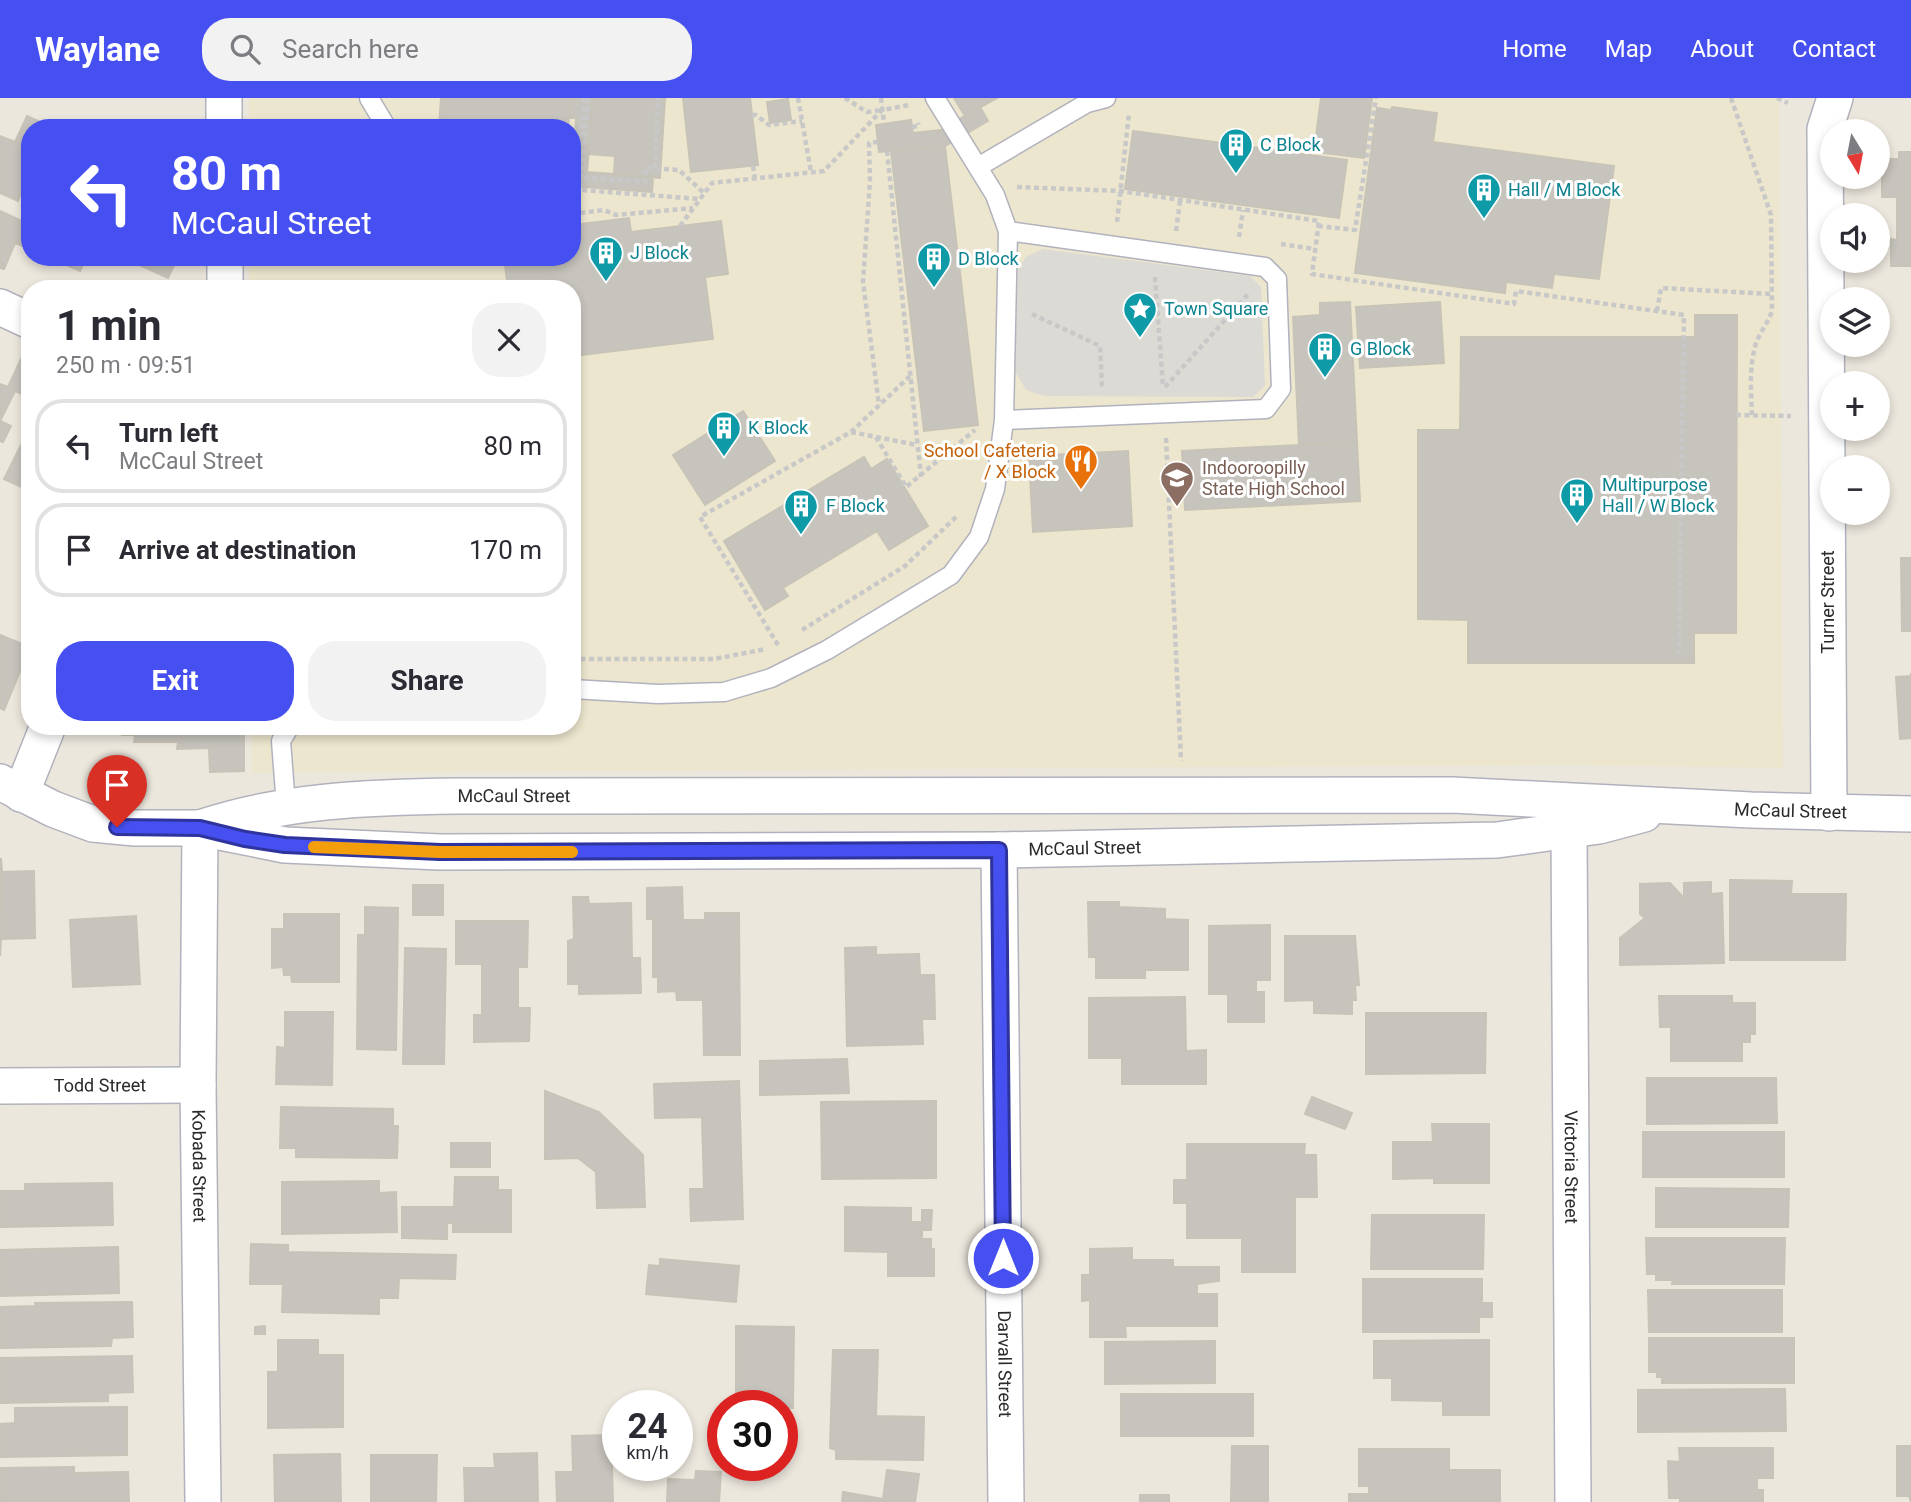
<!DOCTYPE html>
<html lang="en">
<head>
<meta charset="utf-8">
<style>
	:root { --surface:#fff; --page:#f2f2f3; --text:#2b2b33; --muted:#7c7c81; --line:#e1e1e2; --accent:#4650f0 }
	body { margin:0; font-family:Roboto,sans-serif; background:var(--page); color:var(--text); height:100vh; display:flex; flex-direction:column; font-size:26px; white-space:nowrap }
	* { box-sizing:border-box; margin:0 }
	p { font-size:23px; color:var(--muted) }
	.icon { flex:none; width:38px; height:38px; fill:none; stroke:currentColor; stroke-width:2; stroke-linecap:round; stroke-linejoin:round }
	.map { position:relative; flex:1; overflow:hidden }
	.drawer { position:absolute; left:21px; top:182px; width:560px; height:455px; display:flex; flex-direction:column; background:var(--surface); border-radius:28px; box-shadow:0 4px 10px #0003 }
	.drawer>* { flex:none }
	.top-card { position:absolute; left:21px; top:21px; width:560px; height:147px; border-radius:28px; box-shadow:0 4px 10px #0003; background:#4650f0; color:#fff; overflow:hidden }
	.needle { width:46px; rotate:170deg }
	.buttons { position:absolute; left:1820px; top:21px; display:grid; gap:14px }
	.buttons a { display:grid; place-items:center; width:70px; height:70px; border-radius:50%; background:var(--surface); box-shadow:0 4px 10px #0003; font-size:35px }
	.speed { position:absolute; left:602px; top:1292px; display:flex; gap:14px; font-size:35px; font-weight:700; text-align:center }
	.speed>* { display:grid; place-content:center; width:91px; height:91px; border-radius:50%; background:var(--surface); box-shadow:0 4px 10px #0003; line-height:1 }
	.speed small { font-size:18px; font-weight:400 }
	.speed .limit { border:10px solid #d22; background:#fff; color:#111 }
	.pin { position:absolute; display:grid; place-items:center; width:60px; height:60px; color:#fff; margin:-72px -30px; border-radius:50% 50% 50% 0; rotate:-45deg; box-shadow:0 0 7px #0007 }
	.pin .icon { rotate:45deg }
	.me { position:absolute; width:77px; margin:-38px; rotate:0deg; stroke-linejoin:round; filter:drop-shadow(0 0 5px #0008) }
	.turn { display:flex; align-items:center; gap:24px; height:147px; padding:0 35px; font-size:32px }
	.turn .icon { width:91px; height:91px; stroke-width:2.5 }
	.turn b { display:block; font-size:49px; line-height:60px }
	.round { display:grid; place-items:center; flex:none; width:74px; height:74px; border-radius:28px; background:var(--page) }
	.headline { display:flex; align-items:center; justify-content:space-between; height:119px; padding:0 35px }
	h1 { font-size:42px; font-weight:700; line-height:52px }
	.cta { display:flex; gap:14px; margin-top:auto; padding:14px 35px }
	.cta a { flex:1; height:80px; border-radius:28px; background:var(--accent); color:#fff; font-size:28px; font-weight:700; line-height:80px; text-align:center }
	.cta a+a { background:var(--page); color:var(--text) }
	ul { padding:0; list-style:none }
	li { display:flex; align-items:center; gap:21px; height:94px; margin:0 14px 10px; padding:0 21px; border:4px solid var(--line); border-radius:28px }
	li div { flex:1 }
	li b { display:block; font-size:26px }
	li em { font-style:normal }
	header { display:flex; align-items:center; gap:42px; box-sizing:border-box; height:98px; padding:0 35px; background:var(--accent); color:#fff }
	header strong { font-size:33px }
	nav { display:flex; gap:38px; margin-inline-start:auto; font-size:24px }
	.search { width:490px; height:63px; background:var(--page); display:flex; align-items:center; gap:18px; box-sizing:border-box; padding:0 24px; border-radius:28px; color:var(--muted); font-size:26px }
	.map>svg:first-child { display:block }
	.education { fill:#ece6ce }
	.plaza { fill:#dcdad4 }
	.building { fill:#c7c4bd; stroke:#c7c3b7; stroke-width:2 }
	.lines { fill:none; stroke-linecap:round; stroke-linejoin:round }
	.service-casing { stroke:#b1b2bd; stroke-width:21 }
	.minor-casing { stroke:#b1b2bd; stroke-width:38 }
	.path { stroke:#c8c8c8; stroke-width:4.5; stroke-dasharray:5 3.5; stroke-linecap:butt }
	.service { stroke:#fff; stroke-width:18 }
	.minor { stroke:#fff; stroke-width:35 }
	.route-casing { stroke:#2e349c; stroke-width:18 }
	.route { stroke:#4650f0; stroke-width:12 }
	.slow { stroke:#f59e0b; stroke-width:12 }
	.labels { text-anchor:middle; stroke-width:6; stroke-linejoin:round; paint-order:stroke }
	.culture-label { font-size:18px; fill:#0d838f; stroke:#fff; text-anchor:start }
	.food-label { font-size:18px; fill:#c56008; stroke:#fff; text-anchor:end }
	.education-label { font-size:18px; fill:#785e54; stroke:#fff; text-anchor:start }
	.street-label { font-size:18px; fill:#2b2b2b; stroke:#fff }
</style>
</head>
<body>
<header>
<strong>Waylane</strong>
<div class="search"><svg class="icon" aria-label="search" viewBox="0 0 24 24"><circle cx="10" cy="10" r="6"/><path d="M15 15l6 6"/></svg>Search here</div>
<nav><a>Home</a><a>Map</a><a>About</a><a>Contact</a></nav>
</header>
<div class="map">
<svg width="1911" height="1404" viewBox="0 0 1911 1404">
	<rect width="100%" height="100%" fill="#ece7dd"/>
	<!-- education -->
	<path class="education" d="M249,0H1779L1783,670L1571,667L252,675L251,628H572V191H249V159H572V30H249Z"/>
	<!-- plaza -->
	<path class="plaza" d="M1043,151L1250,178L1261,189L1265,288L1253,299L1044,298L1026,292L1015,273L1018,171L1026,159Z"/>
	<!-- building -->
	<path class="building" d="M441,0H570L568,30H439Z
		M570,0H593L587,74L653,79L652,94L572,88L576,20L568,19Z
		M593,0H665L660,80L614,76L615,58L588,56Z
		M683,0H750L758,67L691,74Z
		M954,0H997L965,18Z
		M1321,0H1372L1364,60L1314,54Z
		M788,1L791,22L770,25L767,4Z
		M980,9L988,23L945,48L879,54L876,27L911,22L913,35L941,32Z
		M1392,9L1437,15L1433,44L1614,68L1599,181L1554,176L1552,190L1506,184L1505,195L1355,175L1377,10L1391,12Z
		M27,18L51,29L30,30V76L18,103L0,95V38L15,44Z
		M1133,33L1347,62L1339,120L1125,91Z
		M945,48L978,327L924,333L891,53Z
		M1899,54H1911V168H1891V141L1897,142V99H1882V61H1899Z
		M30,112V151L15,145Z
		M0,113L24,124L4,171L0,170Z
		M629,120L631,134L721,123L728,176L705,179L713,241L572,258V191H508L504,159H572V143L582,142L580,126Z
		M48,159H87L80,173Z
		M122,159H178L168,180Z
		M1350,204L1357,344L1299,347L1293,219L1320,217V205Z
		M1440,204L1444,265L1360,270L1356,209Z
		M1695,217H1737L1736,535H1694V565H1468V522L1418,521V332H1460L1461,239H1695Z
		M21,261L30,266V293L27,298L15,293L0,323V286L8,289Z
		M743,313L775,363L705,407L673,357Z
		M0,323L11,328L3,344L0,343Z
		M30,329V393L4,381Z
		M1357,344L1360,403L1185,412L1182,353Z
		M1128,353L1132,428L1033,434L1029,358Z
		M864,359L871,371L887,361L928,428L889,452L877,433L783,490L788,498L765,512L724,443Z
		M1901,460H1911V533H1902Z
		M0,537L30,549L4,612L0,610Z
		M1911,575V640L1900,641L1896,579L1911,578Z
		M122,628H244V673L210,674L209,650L177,651L178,644H134L135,637H122Z
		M1,760L2,774L34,773L35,840L1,841L0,858Z
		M1730,782L1792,783L1791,796H1846L1845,862H1730Z
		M1711,784V796L1722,795L1724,865L1620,867V840L1645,820L1640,816V786L1670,785L1684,800V785Z
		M413,787H443V817H413Z
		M682,789L683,822H705V815H739L740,957H704L703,902H677L676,893L658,894V879H653V821H647V790Z
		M573,799H588L589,806L631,805L632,860H640L641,895L579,896V886H568V843L574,841Z
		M1088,804H1119V809L1165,811V821L1188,822V872H1145V880H1096V859H1089Z
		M365,809L398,810L396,952L357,951L358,837H365Z
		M284,816H339V884H292L291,877H284L283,869L272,870V831H284Z
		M136,818L140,886L73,889L70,822Z
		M456,823H528L527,869H518V910H530L529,943L474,944V917H482V866H456Z
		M1270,827V882H1256V894H1264V924H1228V896H1209V828Z
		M1285,838H1355L1359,887H1355L1356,902H1352V916L1314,915V902L1285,903Z
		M876,849V857L919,856L920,877H934L935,921H922L923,946L847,948L845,850Z
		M405,850L446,851L444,966H403Z
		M1659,898H1732V905H1755V936H1750V944H1742V963H1671V929H1660Z
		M1185,899L1186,953L1206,952V986H1122V960H1089V900Z
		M285,914H333L332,987L276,986L277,949L285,950Z
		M1366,915H1486L1485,975L1366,976Z
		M847,961L849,995L760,997V963Z
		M1647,980H1776L1777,1025L1647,1026Z
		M739,983L743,1121L691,1123L690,1091H704L702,1019L655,1020L654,986Z
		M545,993L599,1014L643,1057L645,1109L597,1110L596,1074L578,1060L545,1061Z
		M1312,999L1352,1015L1345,1031L1305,1016Z
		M936,1003V1080L822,1081L821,1004Z
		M281,1009L393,1011V1028H398L397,1060L296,1059V1050H280Z
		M1432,1026H1489V1085H1434V1080L1393,1081V1044H1433Z
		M1643,1034H1784V1079H1643Z
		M451,1045H490V1069H451Z
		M1187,1046H1305L1304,1057H1316L1317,1099H1295V1174H1242V1140H1187V1105H1174V1082H1187Z
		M455,1079H498V1092H511V1134H453V1125H447V1141L402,1140V1109H454Z
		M379,1083V1095L396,1094L397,1134L282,1136V1084Z
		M112,1085L113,1127L0,1129V1093H25V1086Z
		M1656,1090L1789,1091L1788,1129H1656Z
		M845,1109L911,1110V1124H922V1112H932L931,1132H922V1141H931V1151H934V1178H888V1154L845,1153Z
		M1372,1117H1484L1483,1171H1371Z
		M1646,1140H1785L1784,1186H1672L1673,1182H1656V1176H1647Z
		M251,1146L288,1147V1154L456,1157L455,1181L399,1180L398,1200H379V1216L282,1214L283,1186H250Z
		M118,1149L119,1195L0,1198V1152Z
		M1132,1150V1162H1173V1169H1219V1183L1197,1186V1196H1217V1228H1125L1126,1239H1090V1202L1082,1203V1177H1090V1151Z
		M660,1161L739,1168L736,1204L646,1196L649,1167L660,1168Z
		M1363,1181H1482V1205H1492V1219H1479V1234H1363Z
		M1648,1192H1782V1234H1649Z
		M132,1204L133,1239L112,1240L111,1248L0,1250V1209L36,1208L35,1205Z
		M265,1228V1236H255V1229Z
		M736,1228L794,1229L793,1310L736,1307Z
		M1649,1240H1794V1285H1662V1279H1657V1274H1649Z
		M278,1242H318V1257H343V1329L268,1330V1274H278Z
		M1489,1242V1317H1443V1303L1392,1302V1280H1374V1243Z
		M1215,1243V1285L1105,1286V1244Z
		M833,1252H878L876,1318L924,1319L923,1362L836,1361V1352L830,1350Z
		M132,1258L133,1294L108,1295V1303L0,1305V1260Z
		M1785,1291L1786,1333L1638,1334V1292Z
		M1121,1296H1253V1338H1121Z
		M127,1309V1357L0,1359V1326L15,1325V1310Z
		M611,1337L613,1404H557L556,1374H573L572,1338Z
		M1232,1348H1268V1404H1231Z
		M1897,1348H1911V1404L1909,1398H1897Z
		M1679,1350H1773V1380H1757V1392H1763V1404H1680V1400H1669L1668,1363L1680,1364Z
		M1359,1351H1449V1372H1500V1404H1349V1396H1369V1388H1359Z
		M537,1355L538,1404H465L464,1370H495L494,1356Z
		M340,1356L341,1404H275L274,1357Z
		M371,1357H437L436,1404H371Z
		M74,1369V1375L128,1374L129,1404H0V1370Z
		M887,1372L919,1376L915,1404H842L843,1394L883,1401Z
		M696,1373L721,1374L719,1404H667L668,1381L695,1382Z
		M1140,1397H1169V1404H1140Z"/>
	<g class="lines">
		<!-- service casing -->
		<g class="service-casing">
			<path id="service" d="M369,0L387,30
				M978,69L1087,5L1106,0
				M1004,322L1266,311L1281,291L1277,181L1265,169L1008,133
				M572,591L658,596L724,594L771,580L827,552L951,477L979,439L995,391L1004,322L1008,133L995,97L935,0
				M286,708L281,643L290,628"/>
		</g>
		<!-- minor casing -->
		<g class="minor-casing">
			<g id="minor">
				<path d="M224,0V30"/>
				<path d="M225,159V191"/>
				<path d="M0,209L30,223"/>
				<path id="s1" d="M0,684L53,711L93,726L135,730H200L285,747L440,754L999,752L1497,742L1599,728L1644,716"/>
				<path d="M21,696L48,628"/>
				<path d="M1829,715L1825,31L1835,0"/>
				<path id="s2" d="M200,730C283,702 371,699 458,698L1452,697L1751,712L1911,716"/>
				<path id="s3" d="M200,730L198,987L203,1404"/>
				<path id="s4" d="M1569,733L1573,1404"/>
				<path id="s5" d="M999,752L1006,1404"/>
				<path id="s6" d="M0,988L198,987"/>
			</g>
		</g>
		<!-- path -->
		<path class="path" d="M584,0L578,79L645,84L646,70L679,72L704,95
			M588,0L581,92L700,101
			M798,0L811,74
			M845,0L867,14L881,12
			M881,0L884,25
			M1731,0L1771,117L1772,213C1768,226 1758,236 1755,249C1749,271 1751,295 1752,317
			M1777,0L1788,5
			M752,17H756L769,27L802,23
			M912,29L919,28L918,25
			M878,44L869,45L870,83L863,184L879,307
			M887,53L921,379
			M753,68L755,80
			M655,70L658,0
			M1017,89L1121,93L1319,123L1312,176L1514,206L1516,193L1684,217L1679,555
			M572,116L604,112L616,117L693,110
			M1117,124L1129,15
			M680,128L712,85L824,73L882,12L909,7
			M1318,128L1355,132L1376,0
			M1176,133L1180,103
			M1239,139L1243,112
			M1281,146L1315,151
			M1155,179L1163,289
			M1657,213L1661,190L1772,196
			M1032,216L1100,248L1102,291
			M1165,289L1250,194
			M1736,317L1791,318
			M851,334L917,347
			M876,339L906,389L975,332
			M1166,340L1181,663
			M802,532L905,468L957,418
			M778,547L700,419L851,334L910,278
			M572,561H714L766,551"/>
		<!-- service -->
		<use href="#service" class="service"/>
		<!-- minor -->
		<use href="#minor" class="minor"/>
	</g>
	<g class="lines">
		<!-- route casing -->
		<g class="route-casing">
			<path id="route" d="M117,729L200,730L245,741L285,747L440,754L999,752L1003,1160"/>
		</g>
		<!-- route -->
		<use href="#route" class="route"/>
		<!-- slow -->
		<path class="slow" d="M314,749L440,754H572"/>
	</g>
	<!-- icons -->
	<defs>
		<g id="building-pin" transform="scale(1.75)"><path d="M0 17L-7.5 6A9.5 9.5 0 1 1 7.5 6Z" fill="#0f9aa8" stroke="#fff"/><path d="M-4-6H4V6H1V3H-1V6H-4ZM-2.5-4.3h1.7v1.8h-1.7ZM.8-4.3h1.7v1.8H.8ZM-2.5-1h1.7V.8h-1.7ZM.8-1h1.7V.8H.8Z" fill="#fff"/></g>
		<g id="sight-pin" transform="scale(1.75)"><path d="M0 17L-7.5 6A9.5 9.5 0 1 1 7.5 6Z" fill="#0f9aa8" stroke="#fff"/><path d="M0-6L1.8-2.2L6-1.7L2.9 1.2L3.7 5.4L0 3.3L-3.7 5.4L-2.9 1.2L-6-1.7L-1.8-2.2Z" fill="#fff"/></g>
		<g id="restaurant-pin" transform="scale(1.75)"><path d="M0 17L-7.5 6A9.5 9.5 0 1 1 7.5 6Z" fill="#e8710a" stroke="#fff"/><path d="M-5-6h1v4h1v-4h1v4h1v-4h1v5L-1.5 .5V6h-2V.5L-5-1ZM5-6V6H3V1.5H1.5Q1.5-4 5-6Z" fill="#fff"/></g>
		<g id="school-pin" transform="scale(1.75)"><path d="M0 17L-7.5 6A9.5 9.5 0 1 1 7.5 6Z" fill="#8d6e63" stroke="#fff"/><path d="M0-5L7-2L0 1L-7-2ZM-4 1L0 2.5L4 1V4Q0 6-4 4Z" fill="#fff"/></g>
	</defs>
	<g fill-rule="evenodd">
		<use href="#building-pin" x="1236" y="47"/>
		<use href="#building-pin" x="1484" y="92"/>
		<use href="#building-pin" x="606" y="155"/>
		<use href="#building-pin" x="934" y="161"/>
		<use href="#sight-pin" x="1140" y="211"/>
		<use href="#building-pin" x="1325" y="251"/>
		<use href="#building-pin" x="724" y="330"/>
		<use href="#restaurant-pin" x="1081" y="363"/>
		<use href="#school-pin" x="1177" y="380"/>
		<use href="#building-pin" x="1577" y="397"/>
		<use href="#building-pin" x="801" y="408"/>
	</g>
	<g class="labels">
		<!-- culture labels -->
		<g class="culture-label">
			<text x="1260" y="53">C Block</text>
			<text x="1508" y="98">Hall / M Block</text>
			<text x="630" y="161">J Block</text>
			<text x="958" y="167">D Block</text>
			<text x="1164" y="217">Town Square</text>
			<text x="1350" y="257">G Block</text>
			<text x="748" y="336">K Block</text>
			<text x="1602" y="393">Multipurpose<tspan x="1602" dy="21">Hall / W Block</tspan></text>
			<text x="826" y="414">F Block</text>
		</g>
		<!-- food labels -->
		<g class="food-label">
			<text x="1056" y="359">School Cafeteria<tspan x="1056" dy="21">/ X Block</tspan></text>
		</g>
		<!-- education labels -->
		<g class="education-label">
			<text x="1202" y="376">Indooroopilly<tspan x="1202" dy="21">State High School</tspan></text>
		</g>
		<!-- street labels -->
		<g class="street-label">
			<text transform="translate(1828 504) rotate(-90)" y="6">Turner Street</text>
			<text dy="6" stroke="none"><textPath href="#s2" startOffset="317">McCaul Street</textPath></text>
			<text dy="6" stroke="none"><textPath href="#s2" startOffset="1594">McCaul Street</textPath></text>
			<text dy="6" stroke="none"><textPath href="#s1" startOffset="1096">McCaul Street</textPath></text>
			<text dy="6" stroke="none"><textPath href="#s6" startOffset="100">Todd Street</textPath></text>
			<text dy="6" stroke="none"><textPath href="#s3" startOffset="338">Kobada Street</textPath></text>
			<text dy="6" stroke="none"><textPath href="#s4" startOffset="336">Victoria Street</textPath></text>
			<text dy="6" stroke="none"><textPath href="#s5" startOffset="514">Darvall Street</textPath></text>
		</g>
	</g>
</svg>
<div class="buttons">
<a><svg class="needle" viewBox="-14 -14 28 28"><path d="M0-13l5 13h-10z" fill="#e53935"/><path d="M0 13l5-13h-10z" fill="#7c7c81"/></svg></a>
<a><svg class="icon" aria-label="sound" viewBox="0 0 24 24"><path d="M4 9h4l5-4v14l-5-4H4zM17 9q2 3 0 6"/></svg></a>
<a><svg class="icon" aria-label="layers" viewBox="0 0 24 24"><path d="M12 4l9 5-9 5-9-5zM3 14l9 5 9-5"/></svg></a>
<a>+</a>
<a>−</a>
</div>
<div class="speed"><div>24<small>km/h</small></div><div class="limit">30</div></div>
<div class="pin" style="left:117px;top:729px;background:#d93025"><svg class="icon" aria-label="arrive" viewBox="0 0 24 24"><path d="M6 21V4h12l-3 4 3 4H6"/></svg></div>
<svg class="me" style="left:1003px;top:1160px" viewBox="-20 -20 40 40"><circle r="17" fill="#4650f0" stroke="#fff" stroke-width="3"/><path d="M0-11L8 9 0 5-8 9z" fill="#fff"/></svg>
<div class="top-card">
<div class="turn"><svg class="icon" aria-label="left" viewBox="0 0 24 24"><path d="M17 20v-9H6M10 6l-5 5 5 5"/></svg><div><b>80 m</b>McCaul Street</div></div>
</div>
<section class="drawer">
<div class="headline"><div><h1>1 min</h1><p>250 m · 09:51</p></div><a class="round"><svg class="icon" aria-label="close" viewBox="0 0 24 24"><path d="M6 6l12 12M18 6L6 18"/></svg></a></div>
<ul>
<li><svg class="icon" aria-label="left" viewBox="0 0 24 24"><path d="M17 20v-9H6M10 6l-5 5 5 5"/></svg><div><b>Turn left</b><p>McCaul Street</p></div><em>80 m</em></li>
<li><svg class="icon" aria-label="arrive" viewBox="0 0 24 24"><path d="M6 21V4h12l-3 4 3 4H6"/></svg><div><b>Arrive at destination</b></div><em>170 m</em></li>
</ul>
<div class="cta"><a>Exit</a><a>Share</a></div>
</section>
</div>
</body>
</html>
